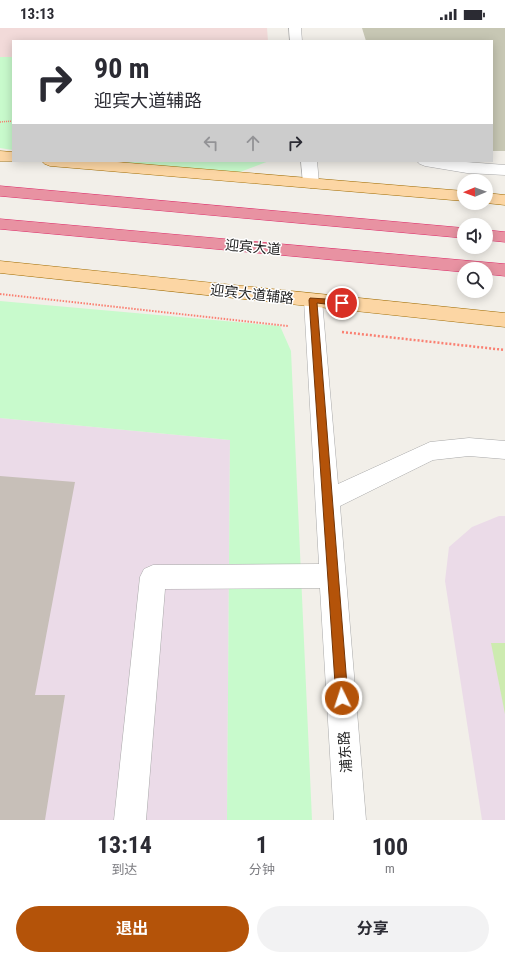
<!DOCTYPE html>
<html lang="zh">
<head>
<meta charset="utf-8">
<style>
	:root { --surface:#fff; --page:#f2f2f3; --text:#2b2b33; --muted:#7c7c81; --accent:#b45309 }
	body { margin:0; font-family:"Roboto Condensed","Noto Sans SC",sans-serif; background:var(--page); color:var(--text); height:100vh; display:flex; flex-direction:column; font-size:15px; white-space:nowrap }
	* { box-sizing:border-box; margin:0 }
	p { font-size:13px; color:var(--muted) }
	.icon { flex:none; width:22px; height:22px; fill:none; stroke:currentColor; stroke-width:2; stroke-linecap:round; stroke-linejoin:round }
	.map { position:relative; height:792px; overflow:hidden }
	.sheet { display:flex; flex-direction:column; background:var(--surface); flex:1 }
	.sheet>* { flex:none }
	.guide { position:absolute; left:12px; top:12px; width:481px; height:122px; border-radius:0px; box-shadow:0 2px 10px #0003; background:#fff; color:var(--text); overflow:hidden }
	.needle { width:26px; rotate:269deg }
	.buttons { position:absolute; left:457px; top:146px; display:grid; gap:8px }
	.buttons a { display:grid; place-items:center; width:36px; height:36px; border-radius:50%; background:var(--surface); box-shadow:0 2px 10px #0003; font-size:20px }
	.pin { position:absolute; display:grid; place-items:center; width:34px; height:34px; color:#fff; margin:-17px; border:2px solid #fff; border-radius:50%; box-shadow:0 1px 4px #0007 }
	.me { position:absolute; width:44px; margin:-22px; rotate:356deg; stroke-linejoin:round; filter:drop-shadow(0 0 3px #0008) }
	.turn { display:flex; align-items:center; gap:14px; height:84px; padding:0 16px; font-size:18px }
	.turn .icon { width:52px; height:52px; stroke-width:2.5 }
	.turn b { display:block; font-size:28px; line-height:34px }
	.lanes { display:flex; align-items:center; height:38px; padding:0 16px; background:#0003; justify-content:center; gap:20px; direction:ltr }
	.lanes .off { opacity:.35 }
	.eta { display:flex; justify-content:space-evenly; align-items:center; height:68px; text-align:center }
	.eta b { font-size:24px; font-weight:700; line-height:28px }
	.button { display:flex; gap:8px; margin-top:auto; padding:8px 16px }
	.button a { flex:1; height:46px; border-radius:24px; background:var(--accent); color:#fff; font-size:16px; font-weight:700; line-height:46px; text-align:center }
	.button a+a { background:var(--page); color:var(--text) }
	.status { display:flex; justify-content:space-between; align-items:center; height:28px; padding:0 20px; background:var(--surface); direction:ltr }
	.status svg { height:11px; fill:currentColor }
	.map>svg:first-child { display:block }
	.commercial { fill:#f2dad9 }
	.industrial { fill:#ebdbe8 }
	.construction { fill:#c7c7b4 }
	.grass { fill:#cdebb0 }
	.park { fill:#c8facc }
	.building { fill:#c7bfb8 }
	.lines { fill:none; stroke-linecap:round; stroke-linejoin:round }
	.minor-casing { stroke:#a9a9a9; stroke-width:1 }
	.major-casing { stroke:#a06b00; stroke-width:1 }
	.highway-casing { stroke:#dc2a67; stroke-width:1 }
	.path-far2 { stroke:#fa8072; stroke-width:1.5; stroke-dasharray:1 1; stroke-linecap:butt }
	.path-far1 { stroke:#fa8072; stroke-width:2; stroke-dasharray:1.5 1.5; stroke-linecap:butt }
	.path { stroke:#fa8072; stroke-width:2.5; stroke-dasharray:2 2; stroke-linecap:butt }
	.minor { fill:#fff; fill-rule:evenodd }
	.major { fill:#fcd6a4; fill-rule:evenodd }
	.highway { fill:#e892a2; fill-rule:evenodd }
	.route { fill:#b45309; stroke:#753606 }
	.labels { text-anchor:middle; stroke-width:3; stroke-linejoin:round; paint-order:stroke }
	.street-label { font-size:14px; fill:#222; stroke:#fff }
</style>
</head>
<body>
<div class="status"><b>13:13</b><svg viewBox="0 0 49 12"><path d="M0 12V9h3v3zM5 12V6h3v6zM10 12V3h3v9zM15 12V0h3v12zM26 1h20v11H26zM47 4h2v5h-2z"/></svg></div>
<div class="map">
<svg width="505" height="792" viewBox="0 0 505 792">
	<rect width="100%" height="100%" fill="#f2efe9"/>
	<!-- commercial -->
	<path class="commercial" d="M0,0H267L268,13H13V29H0Z"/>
	<!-- industrial -->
	<path class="industrial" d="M0,390L230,412L227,792H0Z
		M499,488H505V792H482L445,553L449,519L472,499Z"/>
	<!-- construction -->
	<path class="construction" d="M362,0H505V123H492V13H366Z"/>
	<!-- grass -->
	<path class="grass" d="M491,615H505V686Z"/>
	<!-- park -->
	<path class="park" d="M0,29H13V122L0,120Z
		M113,133H269L232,147Z
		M0,273L280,298L291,323L312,792H227L230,412L0,390Z"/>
	<!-- building -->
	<path class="building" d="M0,448L75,454L35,667H65L45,792H0Z"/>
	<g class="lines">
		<!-- minor casing -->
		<g class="minor-casing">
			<path id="minor" d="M289,0H301L302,13H290Z
				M301,133H317L319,155L317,158L311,160L305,158L303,155Z
				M417,133H453L505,137V147L467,145L425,138L420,136Z
				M313,266L320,268L322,272L338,456L430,414L469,410L505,413V431L469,428L433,432L340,478L366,792H334L320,560L165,561L146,792H114L140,549L144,541L153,537L319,536L304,272L306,268Z"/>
		</g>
		<!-- major casing -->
		<g class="major-casing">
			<path id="major" d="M0,123L13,124V133H15H0Z
				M42,133H105L464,163V173L50,138L45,136Z
				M486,165L505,167V177L486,175Z
				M0,233L505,285V299L0,245Z"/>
		</g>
		<!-- highway casing -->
		<g class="highway-casing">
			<path id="highway" d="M0,158L464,200V210L0,168Z
				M0,191L505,236V248L486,246V241H464V244L0,201Z
				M486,202L505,204V214L486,212Z"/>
		</g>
		<!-- path-far2 -->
		<path class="path-far2" d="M0,94L13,93"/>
		<!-- path-far1 -->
		<path class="path-far1" d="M0,266L288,298"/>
		<!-- path -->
		<path class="path" d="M342,304L505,322"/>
		<!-- minor -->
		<use href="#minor" class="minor"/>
		<!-- major -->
		<use href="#major" class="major"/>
		<!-- highway -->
		<use href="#highway" class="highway"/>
	</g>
	<!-- route -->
	<path class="route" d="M310,270L342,272L345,275L342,278L317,275L348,670L346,674L342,676L337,674L336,670L309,272Z"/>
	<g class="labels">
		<!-- street labels -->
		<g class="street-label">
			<text transform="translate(253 219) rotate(5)" y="5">迎宾大道</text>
			<text transform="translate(252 266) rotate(6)" y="5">迎宾大道辅路</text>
			<text transform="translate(345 724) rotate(-94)" y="5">浦东路</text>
		</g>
	</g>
</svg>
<div class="buttons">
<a><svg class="needle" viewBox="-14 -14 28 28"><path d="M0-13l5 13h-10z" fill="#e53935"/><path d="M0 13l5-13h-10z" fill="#7c7c81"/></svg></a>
<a><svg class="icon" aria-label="sound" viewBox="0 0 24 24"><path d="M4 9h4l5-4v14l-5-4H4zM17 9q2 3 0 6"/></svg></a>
<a><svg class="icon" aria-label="search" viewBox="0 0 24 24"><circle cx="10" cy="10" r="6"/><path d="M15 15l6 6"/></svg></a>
</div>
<div class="pin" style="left:342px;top:275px;background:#d93025"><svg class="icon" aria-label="arrive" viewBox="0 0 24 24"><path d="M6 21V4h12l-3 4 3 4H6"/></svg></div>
<svg class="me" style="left:342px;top:670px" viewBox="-20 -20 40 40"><circle r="17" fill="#b45309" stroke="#fff" stroke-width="3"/><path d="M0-11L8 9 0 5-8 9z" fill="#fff"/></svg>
<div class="guide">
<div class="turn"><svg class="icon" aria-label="right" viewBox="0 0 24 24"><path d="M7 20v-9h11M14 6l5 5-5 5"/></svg><div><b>90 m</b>迎宾大道辅路</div></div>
<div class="lanes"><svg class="icon off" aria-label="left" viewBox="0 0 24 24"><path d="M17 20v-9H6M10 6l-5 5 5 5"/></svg><svg class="icon off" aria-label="ahead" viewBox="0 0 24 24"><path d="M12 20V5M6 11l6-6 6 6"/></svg><svg class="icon" aria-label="right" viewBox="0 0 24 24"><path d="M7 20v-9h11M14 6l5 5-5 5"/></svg></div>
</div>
</div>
<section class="sheet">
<div class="eta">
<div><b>13:14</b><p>到达</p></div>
<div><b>1</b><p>分钟</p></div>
<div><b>100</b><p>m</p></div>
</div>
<div class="button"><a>退出</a><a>分享</a></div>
</section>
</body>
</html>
